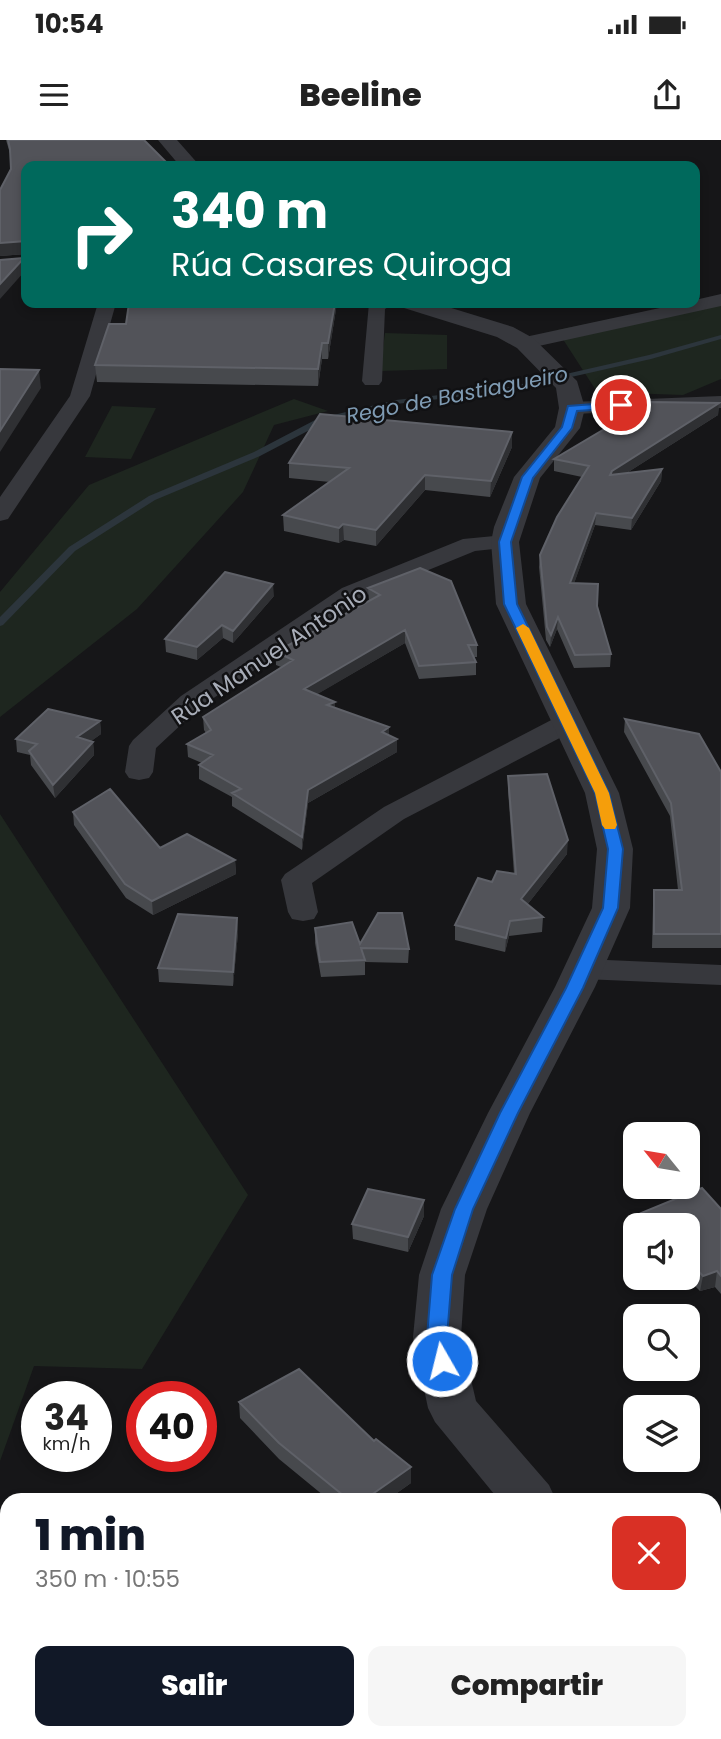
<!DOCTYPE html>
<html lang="es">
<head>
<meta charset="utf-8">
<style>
	:root { --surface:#fff; --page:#f6f6f6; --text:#222; --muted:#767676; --accent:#111827 }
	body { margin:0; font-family:Poppins,sans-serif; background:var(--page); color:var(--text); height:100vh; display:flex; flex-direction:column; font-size:26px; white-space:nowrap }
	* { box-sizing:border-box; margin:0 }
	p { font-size:23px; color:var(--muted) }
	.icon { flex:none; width:38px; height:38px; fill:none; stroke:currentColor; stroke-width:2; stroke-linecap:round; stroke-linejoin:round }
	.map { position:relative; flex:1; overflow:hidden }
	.drawer { position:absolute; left:0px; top:1353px; width:721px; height:247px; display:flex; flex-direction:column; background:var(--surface); border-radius:21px 21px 0 0; box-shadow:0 4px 10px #0003 }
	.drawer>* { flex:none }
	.top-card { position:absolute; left:21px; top:21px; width:679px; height:147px; border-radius:14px; box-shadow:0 4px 10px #0003; background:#00695c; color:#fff; overflow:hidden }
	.needle { width:46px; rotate:300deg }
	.fabs { position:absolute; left:623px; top:982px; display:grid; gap:14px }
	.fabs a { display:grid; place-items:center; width:77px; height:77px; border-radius:14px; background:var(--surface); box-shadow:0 4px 10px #0003; font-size:35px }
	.speed { position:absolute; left:21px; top:1241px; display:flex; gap:14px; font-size:35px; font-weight:700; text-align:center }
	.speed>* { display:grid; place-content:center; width:91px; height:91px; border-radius:50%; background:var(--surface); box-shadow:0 4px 10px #0003; line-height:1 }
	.speed small { font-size:18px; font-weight:400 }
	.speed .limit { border:10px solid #d22; background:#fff; color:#111 }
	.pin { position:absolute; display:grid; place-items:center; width:60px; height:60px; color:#fff; margin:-30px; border:4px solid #fff; border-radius:50%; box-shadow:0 2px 7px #0007 }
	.me { position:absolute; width:77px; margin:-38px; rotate:352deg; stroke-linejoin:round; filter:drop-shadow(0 0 5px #0008) }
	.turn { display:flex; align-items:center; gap:24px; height:147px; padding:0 35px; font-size:32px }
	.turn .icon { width:91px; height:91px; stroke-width:2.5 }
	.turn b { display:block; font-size:49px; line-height:60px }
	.round { display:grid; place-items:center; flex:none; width:74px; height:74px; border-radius:14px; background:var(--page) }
	.summary { display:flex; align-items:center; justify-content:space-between; height:119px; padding:0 35px }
	h1 { font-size:42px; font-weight:800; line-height:52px; color:var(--accent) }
	.button { display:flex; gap:14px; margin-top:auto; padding:14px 35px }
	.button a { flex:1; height:80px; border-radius:14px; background:var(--accent); color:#fff; font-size:28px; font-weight:800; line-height:80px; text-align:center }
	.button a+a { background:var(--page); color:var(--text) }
	.status { display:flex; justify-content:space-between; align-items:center; height:49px; padding:0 35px; background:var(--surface); direction:ltr }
	.status svg { height:19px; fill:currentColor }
	header { display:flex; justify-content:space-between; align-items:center; height:91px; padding:0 35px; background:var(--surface); font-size:32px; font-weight:800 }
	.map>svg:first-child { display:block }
	.green { fill:#1e261f }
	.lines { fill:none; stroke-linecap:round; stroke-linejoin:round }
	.stream { fill:#2c353c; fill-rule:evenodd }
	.minor { fill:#37383d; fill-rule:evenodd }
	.tertiary { fill:#37383d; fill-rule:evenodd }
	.wall { fill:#47494d }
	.shaded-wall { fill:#2f3033 }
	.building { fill:#525359; stroke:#5f6168; stroke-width:2 }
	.route { fill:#1a73e8; stroke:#114b97; stroke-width:2 }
	.slow { fill:#f59e0b }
	.labels { text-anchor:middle; stroke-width:5; stroke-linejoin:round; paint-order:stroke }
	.far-water-label { font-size:21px; font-style:italic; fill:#7f9bb3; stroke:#111113 }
	.street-label { font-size:23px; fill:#a8adb8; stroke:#111113 }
</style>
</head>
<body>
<div class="status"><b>10:54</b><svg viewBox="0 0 49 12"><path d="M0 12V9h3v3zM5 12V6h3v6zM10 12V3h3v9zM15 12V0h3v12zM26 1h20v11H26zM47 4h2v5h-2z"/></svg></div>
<header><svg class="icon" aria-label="menu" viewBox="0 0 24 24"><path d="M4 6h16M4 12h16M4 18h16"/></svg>Beeline<svg class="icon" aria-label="share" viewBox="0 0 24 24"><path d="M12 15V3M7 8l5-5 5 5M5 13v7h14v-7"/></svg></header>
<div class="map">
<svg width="721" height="1599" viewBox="0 0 721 1599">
	<rect width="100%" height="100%" fill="#161618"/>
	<!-- green -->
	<path class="green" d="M721,157V239L683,255L597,252L557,190Z
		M385,193L447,195V229L380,231Z
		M294,259L328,271L274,285L243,352L137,469L0,577V452L89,345Z
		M112,266L156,268L131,319L85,317Z
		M0,674L248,1055L142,1229L34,1226L0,1321Z"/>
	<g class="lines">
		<!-- stream -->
		<path class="stream" d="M721,195V199L651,219L509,251L396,264L323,283L260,316L155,360L75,411L3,485L0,486V477L69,407L149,356L254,312L317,279L396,260L509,247L649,215Z"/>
		<!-- minor -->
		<path class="minor" d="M721,154V166L525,209L515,203L525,197L683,163H695V160Z
			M98,163H116L90,256L8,379L0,381V357L70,256Z
			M369,163H394L385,169L382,241L379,245H365L362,241Z
			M721,256V268L572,274L565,272L562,268L565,264L572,262Z
			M505,395L513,397L517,402L513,407L475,411L360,458L199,568L156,608L153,632L149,638L139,640L129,638L125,632L129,606L133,600L181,556L342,448L463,399Z
			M569,574L579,576L583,582L579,588L404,679L312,743L318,772L314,779L303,781L292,779L288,772L281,740L285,734L384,667L559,576Z
			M584,819L721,825V845L584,839L573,836L568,829L573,822Z
			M369,1592H419L416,1599H366Z"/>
		<!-- tertiary -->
		<path class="tertiary" d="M158,0H177L200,26H180Z
			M401,163H435L513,187L533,198L577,241L585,268L580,288L540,338L519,402L526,464L619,653L633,709L630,768L595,847L530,973L487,1069L465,1135L461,1197L476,1261L549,1345L556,1360H499L435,1282L428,1268L413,1197L419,1135L441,1069L488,973L555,847L592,768L597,709L585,653L496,464L491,402L494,387L514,337L555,287L559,268L556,248L517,208L497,197L404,168Z
			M714,1500L721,1503V1556L714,1553Z"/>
	</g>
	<!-- wall -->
	<path class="wall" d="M6,0H144L26,26V114L0,116V50L11,29V17Z
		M129,163H337L328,219H322L318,246L97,242L95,225L126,184Z
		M719,263L718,275L625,334L662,329L661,341L631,390L595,385L574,443L597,466L611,514L610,527L574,528L557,489L550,507L546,500L539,427L540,415L582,337L554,331V319Z
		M512,292V307L490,357L425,350L376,406L344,400L339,403L284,391L283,375L330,342L289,338V323Z
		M368,448L477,505V517H474L476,522V535L419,539L405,503L317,554L335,562V568L389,587V595L397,612L308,663L302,710L232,666V657L199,639V625L202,623L188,617L187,604L206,593L204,590L203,577L281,527L276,525V512L369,461Z
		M274,456L233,503L223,498L197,520L166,512L165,499Z
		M625,579L721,632V808H652L653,765L654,750H678L670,676L624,592Z
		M100,581L101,594L91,601L93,602L94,615L55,658L31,625L30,615L17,612L16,599Z
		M508,636L567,714L527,765L543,777L542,792L509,796L505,812L455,800V785L492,742L514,734L508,650Z
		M73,672L160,708L235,720L236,734L153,775L126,758L74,685Z
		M237,778L238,793L233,846L159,842L158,828Z
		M315,788L360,804L409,809L408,823L365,822V835L321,837L315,803Z
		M721,1069V1154L715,1147L700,1151L687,1138L688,1085H640L641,1073Z
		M424,1076L408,1112L353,1099L352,1084Z
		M239,1262L411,1343L387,1360H329L279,1319L240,1278Z"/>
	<!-- shaded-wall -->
	<path class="shaded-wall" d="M26,101V114L0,116V103Z
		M24,118L25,131L0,159V144Z
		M335,163H337L328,219V203Z
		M322,203V219L318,246V229Z
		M39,230L41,248L0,312V291Z
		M719,263L718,275L611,343L610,335L612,331Z
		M512,292V307L490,357L491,341Z
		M662,329L661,341L631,390L632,378Z
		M425,335V350L376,406V390Z
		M596,373L595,385L570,455V443Z
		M343,384L344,400L339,403V388Z
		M273,444L274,456L233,503V491Z
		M558,477L557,489L550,507L551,495Z
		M222,485L223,498L197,520V507Z
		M405,490V503L304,562V549Z
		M335,562V575L327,565Z
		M100,581L101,594L78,611L77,597Z
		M389,587V601L382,592Z
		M397,599V612L308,663L302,710V697L308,650Z
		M93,602L94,615L55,658L53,645Z
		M568,700L567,714L520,774L521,759Z
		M235,720L236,734L153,775L152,761Z
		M237,778L238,793L233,846V832Z
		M510,781L509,796L505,812L506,798Z
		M424,1060V1076L408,1112V1097Z
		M717,1131L715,1147L700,1151L703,1136Z
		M411,1327V1343L387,1360H364Z
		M260,1592H264L265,1599H256Z"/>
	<!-- building -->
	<path class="building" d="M8,0H144L170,26H26V101L0,103V50L11,29L10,9Z
		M24,118L0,144V120Z
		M129,163H335L328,203H322L318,229L95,225L109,184H126Z
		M0,229L39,230L0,291Z
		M650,262L719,263L612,331L610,335L662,329L632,378L596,373L570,443L598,444L597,466L611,514L575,515L558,477L551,495L547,487L540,415L557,377L589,326L554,319Z
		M320,274L512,292L491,341L425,335L376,390L343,384L339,388L283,375L349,328L289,323Z
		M420,428L451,441L477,505H468L476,522L419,526L405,490L304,549L335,562L327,565L389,587L382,592L397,599L308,650L302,697L232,653L241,649L199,625L213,615L187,604L211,590L203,577L293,520L276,512L380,455L368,448Z
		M225,432L273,444L233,491L222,485L197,507L165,499Z
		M48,569L100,581L77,597L93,602L53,645L29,611L37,604L16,599Z
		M625,579L699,594L721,632V794H654V750H682L671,663Z
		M547,634L568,700L521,759L543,777L510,781L506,798L455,785L478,738L492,742L497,731L516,734L508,636Z
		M110,649L160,708L187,694L235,720L152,761L125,744L73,672Z
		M378,773H402L409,809L361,808L365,820L320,822L315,788L352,782L360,804Z
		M178,774L237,778L233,832L158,828Z
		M702,1048L721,1069V1136L717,1131L703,1136L688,1120V1085H653L641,1073Z
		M368,1049L424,1060L408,1097L352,1084Z
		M299,1229L374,1301L376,1299L411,1327L364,1360H349L279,1303L239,1262Z
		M169,1592H260L256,1599H165Z
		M571,1592H619L631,1599H567Z"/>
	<!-- route -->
	<path class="route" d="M621,262L625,263V268L577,271L572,288L533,338L511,402L517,464L609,653L623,709L618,768L583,848L518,973L473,1069L452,1135L447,1197L452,1221L449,1226L442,1228L435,1226L427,1197L432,1135L455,1069L500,973L566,848L603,768L608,709L595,653L504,464L499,402L522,337L562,287L568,266Z"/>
	<!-- slow -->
	<path class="slow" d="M523,484L529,488L609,653L617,685L615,689H605L602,685L595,653L516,488Z"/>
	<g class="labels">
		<!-- far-water labels -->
		<g class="far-water-label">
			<text transform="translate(457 255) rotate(-11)" y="7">Rego de Bastiagueiro</text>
		</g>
		<!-- street labels -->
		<g class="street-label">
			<text transform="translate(269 515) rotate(-34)" y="8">Rúa Manuel Antonio</text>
		</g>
	</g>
</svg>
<div class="fabs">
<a><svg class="needle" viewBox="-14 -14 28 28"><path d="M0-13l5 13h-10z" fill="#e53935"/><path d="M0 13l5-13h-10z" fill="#767676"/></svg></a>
<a><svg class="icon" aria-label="sound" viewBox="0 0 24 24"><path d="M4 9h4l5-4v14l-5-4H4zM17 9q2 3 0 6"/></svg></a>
<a><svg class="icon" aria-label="search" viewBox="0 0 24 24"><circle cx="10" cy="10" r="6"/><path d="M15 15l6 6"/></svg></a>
<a><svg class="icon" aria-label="layers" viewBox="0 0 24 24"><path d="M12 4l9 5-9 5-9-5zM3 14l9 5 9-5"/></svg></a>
</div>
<div class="speed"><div>34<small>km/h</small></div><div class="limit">40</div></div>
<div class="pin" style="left:621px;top:265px;background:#d93025"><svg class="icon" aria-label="arrive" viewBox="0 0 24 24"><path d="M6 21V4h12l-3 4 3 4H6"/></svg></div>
<svg class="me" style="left:442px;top:1221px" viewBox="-20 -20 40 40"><circle r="17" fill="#1a73e8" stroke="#fff" stroke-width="3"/><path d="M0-11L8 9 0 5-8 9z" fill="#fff"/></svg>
<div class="top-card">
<div class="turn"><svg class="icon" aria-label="right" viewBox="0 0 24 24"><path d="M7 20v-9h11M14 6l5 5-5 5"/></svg><div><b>340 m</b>Rúa Casares Quiroga</div></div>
</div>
<section class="drawer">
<div class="summary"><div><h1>1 min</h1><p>350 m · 10:55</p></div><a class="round" style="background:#d93025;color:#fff"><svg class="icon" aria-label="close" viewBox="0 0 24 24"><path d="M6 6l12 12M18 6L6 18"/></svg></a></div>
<div class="button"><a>Salir</a><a>Compartir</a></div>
</section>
</div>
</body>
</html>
